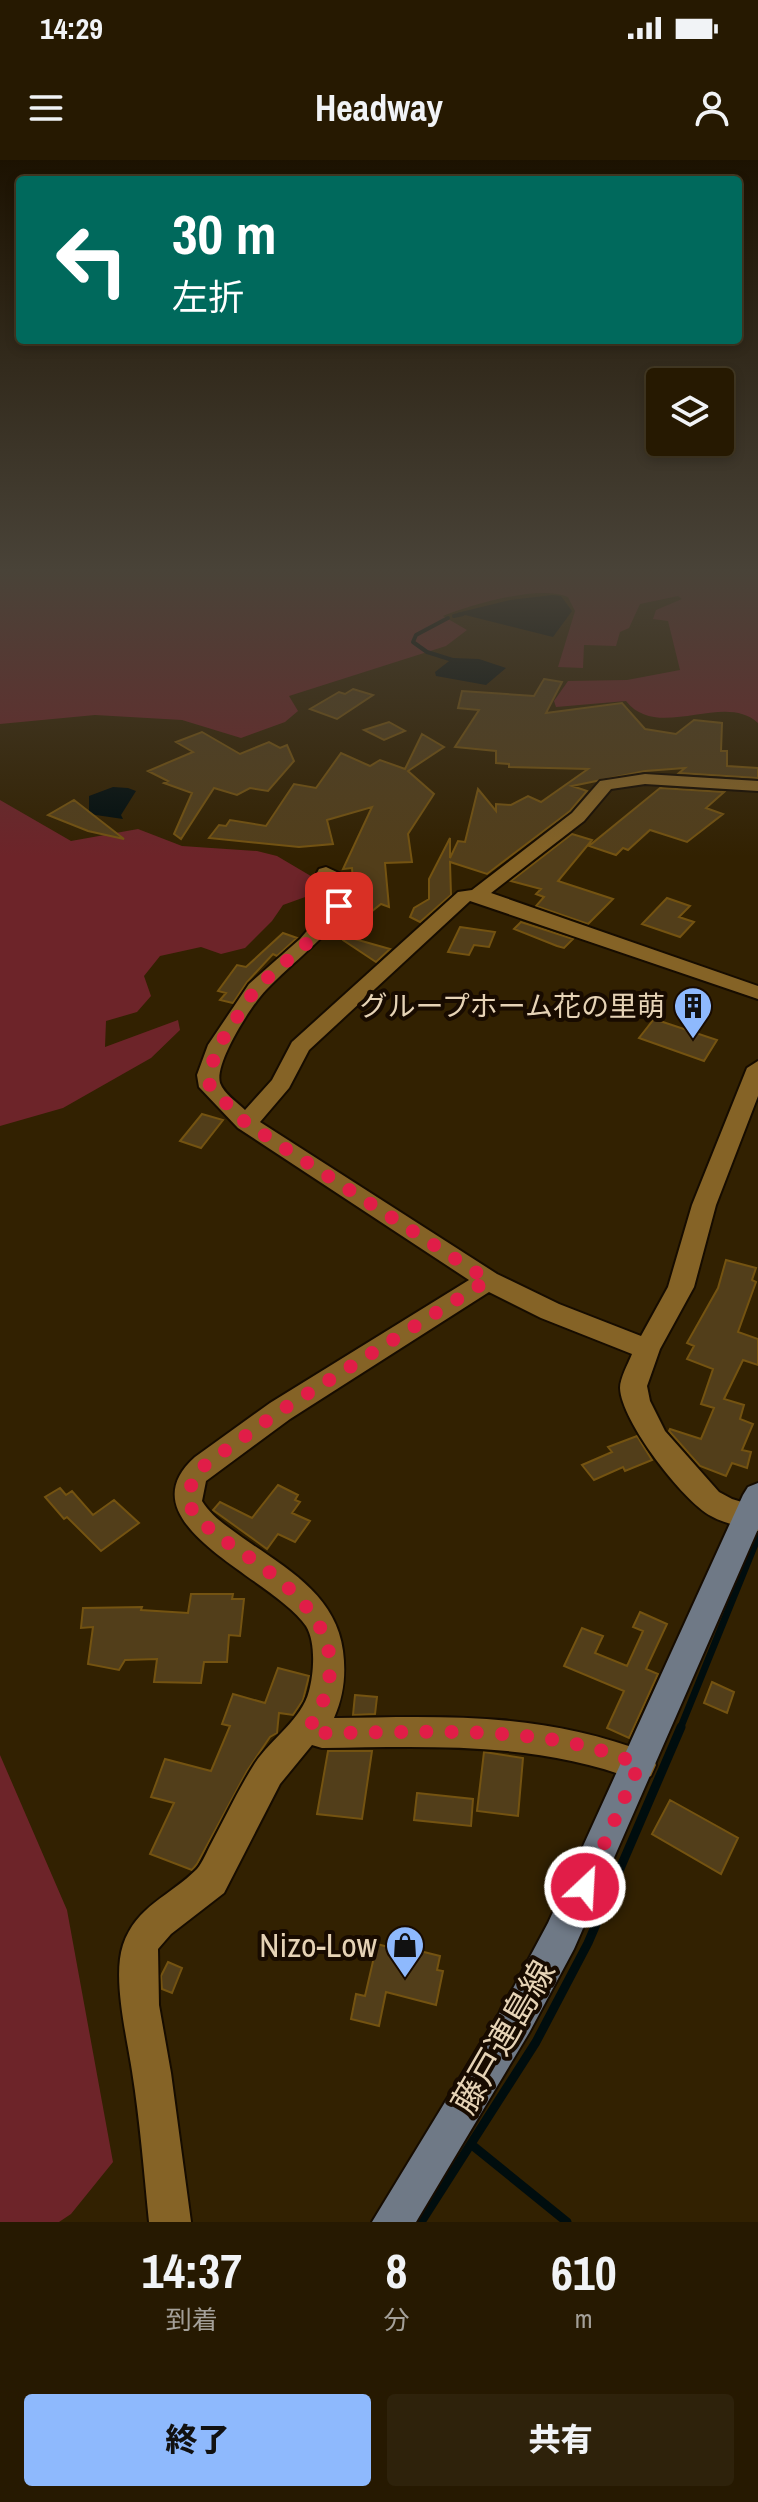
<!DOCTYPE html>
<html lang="ja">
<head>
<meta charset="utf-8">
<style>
	:root { --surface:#261901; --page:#2e220b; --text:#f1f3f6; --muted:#a4a099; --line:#423823; --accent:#8eb9fd }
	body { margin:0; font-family:"Archivo Narrow","Noto Sans JP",sans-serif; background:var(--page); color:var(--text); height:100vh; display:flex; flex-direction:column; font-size:30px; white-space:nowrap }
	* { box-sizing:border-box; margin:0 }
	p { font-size:26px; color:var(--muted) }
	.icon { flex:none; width:44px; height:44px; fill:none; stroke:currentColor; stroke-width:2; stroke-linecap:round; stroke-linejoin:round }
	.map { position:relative; height:2062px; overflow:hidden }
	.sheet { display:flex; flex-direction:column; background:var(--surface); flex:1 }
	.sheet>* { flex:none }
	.hud { position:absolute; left:16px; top:16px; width:726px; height:168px; border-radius:8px; box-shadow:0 4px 12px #0003,0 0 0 2px var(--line); background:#00695c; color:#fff; overflow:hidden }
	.buttons { position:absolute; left:646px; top:208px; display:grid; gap:16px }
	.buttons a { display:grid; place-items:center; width:88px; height:88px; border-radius:8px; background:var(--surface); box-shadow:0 4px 12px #0003,0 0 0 2px var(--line); font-size:40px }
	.pin { position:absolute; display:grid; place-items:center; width:68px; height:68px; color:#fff; margin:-34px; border-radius:16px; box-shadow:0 4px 12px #0006 }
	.me { position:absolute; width:88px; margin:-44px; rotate:25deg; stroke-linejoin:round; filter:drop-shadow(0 0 6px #0008) }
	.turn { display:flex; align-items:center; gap:28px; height:168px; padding:0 24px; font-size:36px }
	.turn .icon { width:104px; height:104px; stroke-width:2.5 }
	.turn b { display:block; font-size:56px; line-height:68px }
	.eta { display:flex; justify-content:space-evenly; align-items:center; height:136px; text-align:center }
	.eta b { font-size:48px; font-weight:800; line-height:56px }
	.action { display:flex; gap:16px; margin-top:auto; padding:16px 24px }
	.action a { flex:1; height:92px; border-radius:8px; background:var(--accent); color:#111; font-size:32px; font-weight:800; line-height:92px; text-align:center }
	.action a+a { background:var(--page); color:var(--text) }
	.status { display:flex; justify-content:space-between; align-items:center; height:56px; padding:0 40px; background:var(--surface); direction:ltr }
	.status svg { height:22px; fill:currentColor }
	header { display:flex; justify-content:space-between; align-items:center; height:104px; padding:0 24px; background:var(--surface); font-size:36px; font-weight:800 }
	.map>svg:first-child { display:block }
	.green { fill:#6d2429 }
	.water { fill:#000d0e }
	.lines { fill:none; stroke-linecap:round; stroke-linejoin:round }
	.stream-far2 { stroke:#000d0e; stroke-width:4 }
	.stream-far1 { stroke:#000d0e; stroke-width:7 }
	.stream { stroke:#000d0e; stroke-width:9 }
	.building { fill:#523e1a; stroke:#745311; stroke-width:2 }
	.minor-casing { stroke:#160c00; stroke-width:4 }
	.major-casing { stroke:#160c00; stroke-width:4 }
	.minor { fill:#856326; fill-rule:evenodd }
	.major { fill:#6f7986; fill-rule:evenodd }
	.route { stroke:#e11d48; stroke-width:14; stroke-dasharray:0 25.2 }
	.labels { text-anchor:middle; stroke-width:8; stroke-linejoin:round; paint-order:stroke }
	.poi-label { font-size:28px; fill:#e6d3b6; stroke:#180b00; text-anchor:end }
	.near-poi-label { font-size:34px; fill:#e6d3b6; stroke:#180b00; text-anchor:end }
	.near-street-label { font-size:34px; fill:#e6d3b6; stroke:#180b00 }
</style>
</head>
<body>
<div class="status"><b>14:29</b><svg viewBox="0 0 49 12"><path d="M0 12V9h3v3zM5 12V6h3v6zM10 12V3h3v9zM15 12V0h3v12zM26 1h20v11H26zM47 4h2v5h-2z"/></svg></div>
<header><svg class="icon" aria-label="menu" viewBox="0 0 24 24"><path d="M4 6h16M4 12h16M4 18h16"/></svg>Headway<svg class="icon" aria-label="person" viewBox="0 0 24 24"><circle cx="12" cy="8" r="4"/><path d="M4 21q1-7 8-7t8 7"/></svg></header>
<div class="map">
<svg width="758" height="2062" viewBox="0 0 758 2062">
	<rect width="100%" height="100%" fill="#322101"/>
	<!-- green -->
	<path class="green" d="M0,408H758V563C724,531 658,582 626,541L556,547L554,541L568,521L627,520L680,510L668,461L653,459L656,450L682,439L678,436L640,444L629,468L620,472L616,486L584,485L583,508L558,507L575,451L568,437C540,424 471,445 443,456L467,470L446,486L289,536L298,551L285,562L241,578L182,560L95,555L0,564Z
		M0,640L71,681L138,669L182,686L257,691L277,696L321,722L327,734L326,746L308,736L283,745L272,761L245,788L221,794L201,787L160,796L144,816L151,836L137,852L106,861L105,887L178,860L180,870L151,898L63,948L0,966Z
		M0,1595L67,1750L113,2002L71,2054L59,2062H0Z"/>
	<!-- water -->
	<path class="water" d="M553,435L561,436L572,451L553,477L457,453L510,440Z
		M453,498L479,499L506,508L486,525L436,516L435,512Z
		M113,627L128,628L136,631L121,655L123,659L89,654V636Z"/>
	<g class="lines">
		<!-- stream-far2 -->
		<path class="stream-far2" d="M454,456L463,454
			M448,458L416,475L413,482L427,492L459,502"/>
		<!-- stream-far1 -->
		<path class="stream-far1" d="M680,1569L758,1377"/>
		<!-- stream -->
		<path class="stream" d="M472,1985L567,2062
			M421,2062L536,1882L588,1783L681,1567"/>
	</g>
	<!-- building -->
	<path class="building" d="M544,519L562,522L546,553L622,543L645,569L676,574L694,560L722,563L721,591H727V606L758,608V618L679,613L685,608L645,611L572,626L587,631L570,651L487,714L450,702L451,735L420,762L410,757L414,748L429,739V719L450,678V698L458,681L465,682L478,629L496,651V644L511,645L528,636L541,642L588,609L509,607V604L496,603V591L455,587L479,550L458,548L462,531L534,536Z
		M353,529L373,535L337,559L310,549L339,532L345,534Z
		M389,562L405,571L384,580L364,570Z
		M202,572L240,594L269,582L280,588L287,585L294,601L268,631L250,628L237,635L214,628L181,679L174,674L192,633L164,623L168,621L148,611L193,592L176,582Z
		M422,574L444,587L408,611L434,634L408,674L412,702L385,703L389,747L381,744L356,764L352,708L343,709L372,647L327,660L333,684L299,687L209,678L219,665L226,666L230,660L266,666L294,624L316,628L341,593L370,606L380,600L405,609Z
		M660,628L724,632L706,648L723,654L687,682L650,670L628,690L623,688L616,695L589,686Z
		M74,640L124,679L88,671L48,655Z
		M572,674L592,680L558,721L613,739L588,764L536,746L544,737L536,734L541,729L511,721Z
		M667,738L690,746L679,757L694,762L680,777L642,764Z
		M521,762L573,779L564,788L557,786L514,769Z
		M460,767L495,772L489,787L474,785L469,795L448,792Z
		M283,773L297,778L277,796L273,794L247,822L233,843L220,840L226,833L218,831L237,805L246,807Z
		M344,776L390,789L376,802L343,780Z
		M654,859L717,880L704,901L639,878Z
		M202,954L223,960L201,988L180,981Z
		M726,1100L756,1108L752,1120L756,1122L738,1172L758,1179V1205L743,1200L724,1239L744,1245L740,1259L753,1264L742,1290L751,1292L747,1308L732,1303L726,1316L700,1306L669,1271L670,1269L701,1279L714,1248L701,1244L713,1209L687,1199L694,1186L687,1183L718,1128Z
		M637,1276L652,1300L625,1311L623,1307L594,1320L582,1305L612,1292L608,1287Z
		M278,1325L298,1335L295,1340L300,1342L292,1353L310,1361L295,1382L278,1374L267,1389L213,1350L220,1342L252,1358Z
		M60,1328L66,1335L72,1331L93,1355L114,1340L139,1363L101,1391L67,1357L64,1359L45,1337Z
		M191,1434H233L232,1439H244L240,1476L229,1475L227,1502H204L201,1523L154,1522L157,1499L125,1500L119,1510L88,1504L93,1467L81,1468L83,1448L142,1447L141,1450L188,1453Z
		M640,1452L667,1464L646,1509L658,1514L629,1578L607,1568L624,1531L564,1506L582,1468L603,1476L595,1493L627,1506L643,1471L633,1467Z
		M278,1508L309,1516L303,1540L293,1555L279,1553L277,1573L270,1577L247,1611L197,1704L192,1710L150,1694L174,1643L151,1637L165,1599L211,1611L230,1566L222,1564L233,1534L265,1543Z
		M712,1522L734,1532L727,1553L704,1543Z
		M355,1535L377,1537L375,1554L353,1555Z
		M328,1591H372L362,1659L317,1654Z
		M484,1592L523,1598L518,1656L477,1651Z
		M417,1633L473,1639L471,1666L414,1660Z
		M670,1640L738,1678L721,1714L652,1674Z
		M377,1784L415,1794L416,1790L440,1796L437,1810L443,1811L436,1845L386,1832L379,1866L351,1859L356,1834L365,1836Z
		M168,1802L182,1808L172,1833L162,1829L161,1816Z"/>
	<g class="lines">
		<!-- minor casing -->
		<g class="minor-casing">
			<path id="minor" d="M645,614L758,621V631L645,624L611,629L584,661L491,733L758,826V839L470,741L309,890L289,928L260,962L497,1114L559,1144L641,1176L668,1127L692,1045L747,908L758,901V936L716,1045L694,1127L660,1189L647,1226L650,1241L665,1271L719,1332L732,1339L758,1347V1371C743,1367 725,1364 711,1356C683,1341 621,1261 620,1228C620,1218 628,1204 632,1194L541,1158L489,1132L290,1259L206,1321L202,1341C212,1357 228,1367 243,1378C286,1408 336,1435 343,1491C346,1514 344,1535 334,1558C447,1556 543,1552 651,1594L656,1605L651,1616L639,1621C537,1581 430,1587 322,1588L312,1585L280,1624L224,1733L171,1774L158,1789L159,1845L171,1913L191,2062H149C144,2012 140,1961 132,1911C127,1877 112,1818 123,1785C136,1746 170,1736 197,1709C203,1702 207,1691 212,1682C226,1656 239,1628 255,1603C271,1579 302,1559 309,1531C314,1513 316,1482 306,1466C274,1418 120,1364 195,1297L270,1243L469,1120L238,968L199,927L197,915L208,885L249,824L300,779L329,745L325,721L317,713L319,709L326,707L341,714L349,746C325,779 294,801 266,830C252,844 214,903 220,923C224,934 237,942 245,950L272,920L292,882L458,732L472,730L572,653L600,621Z"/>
		</g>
		<!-- major casing -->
		<g class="major-casing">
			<path id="major" d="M758,1323V1369L574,1789L529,1873L416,2062H372L503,1847L548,1763L743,1335L748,1327Z"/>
		</g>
		<!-- minor -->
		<use href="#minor" class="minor"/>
		<!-- major -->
		<use href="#major" class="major"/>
	</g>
	<!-- sky -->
	<linearGradient id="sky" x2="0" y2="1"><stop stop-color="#1c1201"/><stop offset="0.59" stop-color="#494338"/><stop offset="1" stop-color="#494338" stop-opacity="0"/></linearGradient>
	<rect width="758" height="697" fill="url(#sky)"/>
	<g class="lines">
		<!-- route -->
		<path class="route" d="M339,746L307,783L256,828L219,885L208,915L210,927L246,963L488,1120L280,1251L205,1305L194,1315L187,1341C202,1369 225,1380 250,1398C314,1442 359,1493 308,1569L322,1573C419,1573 550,1562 639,1605L585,1727"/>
	</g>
	<!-- icons -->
	<defs>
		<g id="building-pin" transform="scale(2)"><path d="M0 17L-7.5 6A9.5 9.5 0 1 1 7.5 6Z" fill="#8eb9fd" stroke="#180b00"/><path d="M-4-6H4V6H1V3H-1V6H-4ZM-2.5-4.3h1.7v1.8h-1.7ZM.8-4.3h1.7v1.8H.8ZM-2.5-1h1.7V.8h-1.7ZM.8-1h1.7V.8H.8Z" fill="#111"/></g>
		<g id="shop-pin" transform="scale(2)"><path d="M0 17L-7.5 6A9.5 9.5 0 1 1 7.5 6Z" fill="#8eb9fd" stroke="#180b00"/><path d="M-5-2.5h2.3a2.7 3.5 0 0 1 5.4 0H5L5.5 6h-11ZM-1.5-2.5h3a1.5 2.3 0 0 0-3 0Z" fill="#111"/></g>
	</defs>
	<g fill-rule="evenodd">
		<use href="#building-pin" x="693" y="846"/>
		<use href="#shop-pin" x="405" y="1785"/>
	</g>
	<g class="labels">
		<!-- poi labels -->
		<g class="poi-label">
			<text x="665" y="856">グループホーム花の里萌</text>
		</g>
		<!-- near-poi labels -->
		<g class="near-poi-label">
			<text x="377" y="1797">Nizo-Low</text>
		</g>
		<!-- near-street labels -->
		<g class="near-street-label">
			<text transform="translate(503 1877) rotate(-60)" y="12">藤戸連島線</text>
		</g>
	</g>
</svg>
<div class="buttons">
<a><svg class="icon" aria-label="layers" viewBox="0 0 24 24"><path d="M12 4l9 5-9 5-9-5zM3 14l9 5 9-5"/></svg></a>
</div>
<div class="pin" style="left:339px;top:746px;background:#d93025"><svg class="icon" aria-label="arrive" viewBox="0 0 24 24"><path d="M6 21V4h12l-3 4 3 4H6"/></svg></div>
<svg class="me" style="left:585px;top:1727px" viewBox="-20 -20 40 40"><circle r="17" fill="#e11d48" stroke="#fff" stroke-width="3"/><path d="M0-11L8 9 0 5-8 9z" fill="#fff"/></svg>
<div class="hud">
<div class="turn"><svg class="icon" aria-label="left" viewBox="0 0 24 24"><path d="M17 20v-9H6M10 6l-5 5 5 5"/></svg><div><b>30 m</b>左折</div></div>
</div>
</div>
<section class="sheet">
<div class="eta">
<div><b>14:37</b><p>到着</p></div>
<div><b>8</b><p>分</p></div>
<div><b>610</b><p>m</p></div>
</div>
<div class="action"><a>終了</a><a>共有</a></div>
</section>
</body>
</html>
